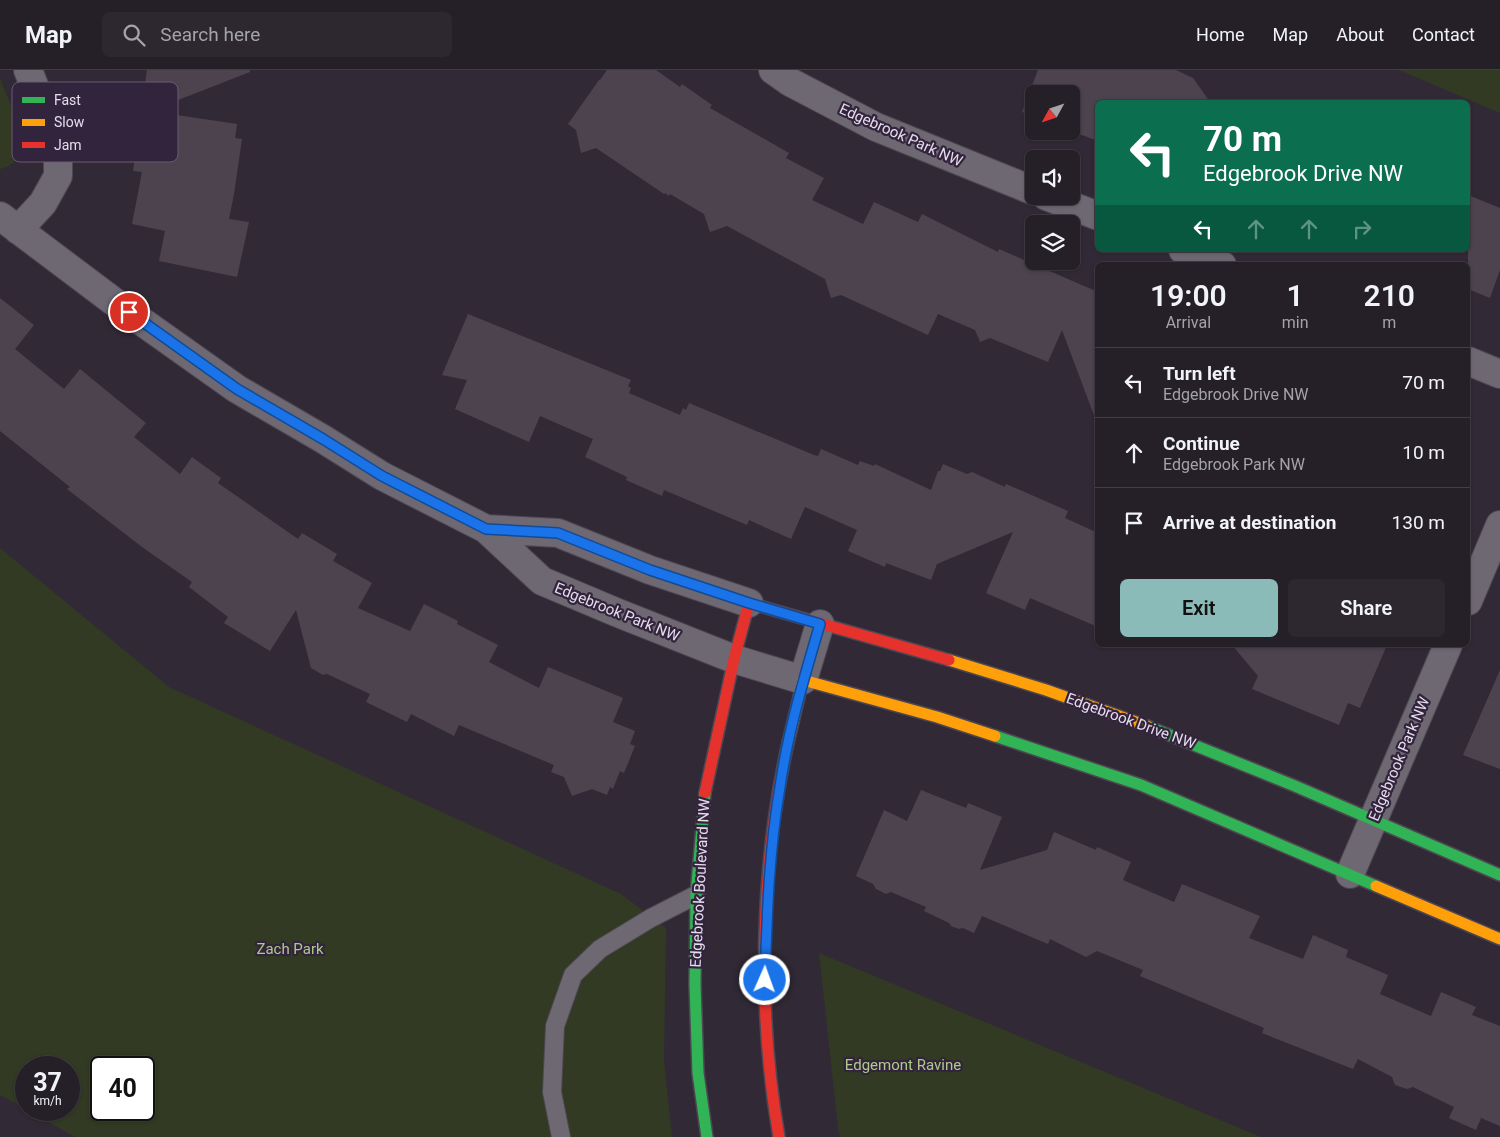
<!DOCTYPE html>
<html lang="en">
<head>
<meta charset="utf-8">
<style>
	:root { --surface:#252028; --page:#2d2830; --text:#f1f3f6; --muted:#a3a3a8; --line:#423e45; --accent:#8bbbb9 }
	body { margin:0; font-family:Roboto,sans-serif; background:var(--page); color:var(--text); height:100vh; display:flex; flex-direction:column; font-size:19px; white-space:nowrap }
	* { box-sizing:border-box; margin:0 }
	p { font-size:16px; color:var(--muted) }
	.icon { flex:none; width:28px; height:28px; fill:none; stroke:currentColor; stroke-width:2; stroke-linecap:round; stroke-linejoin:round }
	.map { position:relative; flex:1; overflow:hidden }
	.panel { position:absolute; left:1095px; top:192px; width:375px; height:385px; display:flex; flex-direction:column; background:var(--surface); border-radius:8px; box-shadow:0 1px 4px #0004,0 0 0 1px var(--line) }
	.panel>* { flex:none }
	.top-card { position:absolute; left:1095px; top:30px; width:375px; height:152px; border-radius:8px; box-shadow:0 1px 4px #0004,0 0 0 1px var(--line); background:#0b6e4f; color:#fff; overflow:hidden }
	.needle { width:32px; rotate:230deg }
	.fabs { position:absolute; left:1025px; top:15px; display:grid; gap:10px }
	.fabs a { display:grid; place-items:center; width:55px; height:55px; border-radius:8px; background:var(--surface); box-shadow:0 1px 4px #0004,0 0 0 1px var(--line); font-size:25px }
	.speed { position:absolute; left:15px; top:986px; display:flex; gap:10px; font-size:25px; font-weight:700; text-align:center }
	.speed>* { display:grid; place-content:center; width:65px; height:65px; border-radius:50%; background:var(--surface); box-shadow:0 1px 4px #0004,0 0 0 1px var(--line); line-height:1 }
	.speed small { font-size:12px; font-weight:400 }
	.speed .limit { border:2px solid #111; border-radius:8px; background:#fff; color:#111 }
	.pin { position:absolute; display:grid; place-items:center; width:42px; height:42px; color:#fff; margin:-21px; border:2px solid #fff; border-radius:50%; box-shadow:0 1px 5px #0007 }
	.me { position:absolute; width:55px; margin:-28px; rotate:2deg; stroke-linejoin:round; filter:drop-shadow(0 0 4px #0008) }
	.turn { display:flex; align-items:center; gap:18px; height:105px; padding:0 25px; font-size:22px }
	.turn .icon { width:65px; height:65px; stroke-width:2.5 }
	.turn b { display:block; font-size:35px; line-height:42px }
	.lanes { display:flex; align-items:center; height:48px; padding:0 25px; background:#0003; justify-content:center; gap:25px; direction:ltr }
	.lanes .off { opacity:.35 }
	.eta { display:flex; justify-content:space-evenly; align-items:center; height:85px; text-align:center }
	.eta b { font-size:30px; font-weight:600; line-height:35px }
	.cta { display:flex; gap:10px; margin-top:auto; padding:10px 25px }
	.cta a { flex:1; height:58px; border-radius:8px; background:var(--accent); color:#111; font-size:20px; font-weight:600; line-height:58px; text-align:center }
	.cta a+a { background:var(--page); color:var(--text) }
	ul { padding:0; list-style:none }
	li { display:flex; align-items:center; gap:15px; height:70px; padding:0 25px; border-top:1px solid var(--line) }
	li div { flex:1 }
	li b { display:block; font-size:19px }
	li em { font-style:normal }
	header { display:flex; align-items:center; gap:30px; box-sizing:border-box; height:70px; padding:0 25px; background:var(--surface); border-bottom:1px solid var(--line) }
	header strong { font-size:24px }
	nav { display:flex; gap:28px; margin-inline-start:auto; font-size:18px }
	.search { width:350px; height:45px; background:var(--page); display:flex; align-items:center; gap:12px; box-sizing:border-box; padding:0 18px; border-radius:8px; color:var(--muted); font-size:19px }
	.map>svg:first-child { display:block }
	.green { fill:#323a23; fill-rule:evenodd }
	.building { fill:#4d434e }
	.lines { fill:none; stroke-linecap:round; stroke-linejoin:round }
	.lane-casing { stroke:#4e4752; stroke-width:20 }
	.street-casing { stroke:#4e4752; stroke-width:30 }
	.fast-casing { stroke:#4e4752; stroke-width:14 }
	.slow-casing { stroke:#4e4752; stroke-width:14 }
	.jam-casing { stroke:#4e4752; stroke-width:14 }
	.lane { stroke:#6e6872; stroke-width:18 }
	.street { stroke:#6e6872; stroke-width:28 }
	.fast { stroke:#30b455; stroke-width:11 }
	.slow { stroke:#ff9f0a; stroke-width:11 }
	.jam { stroke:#e5322d; stroke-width:11 }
	.route-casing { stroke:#114b97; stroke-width:12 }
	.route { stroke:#1a73e8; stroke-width:9 }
	.labels { text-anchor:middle; stroke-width:4.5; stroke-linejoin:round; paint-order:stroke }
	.street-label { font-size:15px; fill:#e5dcec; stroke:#32243c }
	.park-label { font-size:15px; fill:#afca87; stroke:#32243c }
	.key { fill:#32243c; stroke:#685b71; stroke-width:1 }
	.key-label { font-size:14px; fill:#e5dcec }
</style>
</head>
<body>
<header>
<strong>Map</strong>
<div class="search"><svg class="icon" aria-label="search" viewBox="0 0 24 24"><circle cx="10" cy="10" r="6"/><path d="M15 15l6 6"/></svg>Search here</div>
<nav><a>Home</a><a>Map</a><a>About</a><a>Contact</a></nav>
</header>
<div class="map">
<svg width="1500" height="1067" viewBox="0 0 1500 1067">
	<rect width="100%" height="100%" fill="#312a36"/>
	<!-- green -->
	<path class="green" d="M1399,0H1500V43Z
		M0,8C5,20 9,32 15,44C17,48 20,53 22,58C29,76 19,95 0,99Z
		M0,478L169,617L621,824L666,858L664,991L672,1067H75L27,1040H69V998H26V1039L0,1025ZM101,998H144V1040H101Z
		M819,883L1261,1067H840L838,1057Z"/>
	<!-- building -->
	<path class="building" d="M147,0H250V2L150,41L237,54L235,68L242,69L234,124L229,149L249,152L237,207L159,191L165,161L132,154L142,102L133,101Z
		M607,0H656L680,17L682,14L712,35L710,38L789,83L786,88L824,108L812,130L863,154L874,132L918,152L922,144L998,182L999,179L1098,222V347L1095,348L1062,260L1048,292L990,268L980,272L975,260L938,244L928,265L841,225L831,228L825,209L727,156L710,162L704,144L670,124L669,126L665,123L664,124L596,78L581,83L576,60L568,54L599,10H600Z
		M1038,0H1176L1193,8L1210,32H1098V71L1071,61V24H1034V46L1022,42Z
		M1468,125L1500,138V200L1490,228L1468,219Z
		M0,228L34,255L15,279L64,319L80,299L146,353L134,367L180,404L192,387L221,408L218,413L298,469L302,463L337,484L333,491L372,513L358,538L410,561L424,534L458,551L457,554L498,575L489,592L539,618L548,597L623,628L613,652L635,661L630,674L635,676L624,703L620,701L613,719L610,717L607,725L592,719L572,726L564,707L551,702L554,695L459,655L454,666L411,644L407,652L366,632L370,624L327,604L323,605L311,598L296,540L270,581L224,553L228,547L189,517L192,512L142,477L67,419L70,417L0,361Z
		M468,244L631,310L628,316L631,318L629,323L680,345L683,338L686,340L689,333L814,385L818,386L821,379L858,395L860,391L874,396L875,394L931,420L938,401H940L943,394L967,404L972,402L1005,417L1006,414L1068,441L1065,448L1098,463V557L1030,528L1025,540L986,523L1013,462L937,494L931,510L886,493L885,497L848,481L857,460L805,437L791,469L749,450L747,455L664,420L662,426L626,410L627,407L585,387L593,369L540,346L529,372L455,339L467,310L442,305Z
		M1232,575H1387L1360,638L1348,633L1339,655L1252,619L1258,606Z
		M1500,600V699L1463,685Z
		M921,720L966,738L968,733L1002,747L980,800L1047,780L1054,762L1096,780L1097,777L1131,792L1123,810L1174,832L1182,814L1260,846L1249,868L1303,889L1313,865L1348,880L1346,887L1388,905L1380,924L1431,946L1441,922L1476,937L1472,945L1500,956V1056L1481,1048L1476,1060L1449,1048L1454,1037L1413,1017L1407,1019L1395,1015L1392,1007L1358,989L1353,999L1262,963L1264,958L1140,906L1143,900L1097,881L1086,887L1050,869L1048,874L982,846L974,863L963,858L959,859L951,856L949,853L924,841L926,837L891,822L886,824L876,819L873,814L856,806L884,740L907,751Z"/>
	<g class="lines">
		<!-- lane casing -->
		<g class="lane-casing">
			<path id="lane" d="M561,1067L552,1022L555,956L573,905L600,879L651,848L696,825"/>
		</g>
		<!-- street casing -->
		<g class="street-casing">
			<path id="street" d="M773,0L790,12L876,57L1034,121
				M1046,126L1098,146
				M0,146L113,231L237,319L323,369L382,406L486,459L542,511L618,543L734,589L803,610L820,554
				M18,160L43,133L58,106V77L28,0
				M1183,180L1222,195
				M1468,291L1500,304
				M486,459L558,463L650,500L749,533
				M1468,531L1500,455
				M1350,804L1448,575"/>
		</g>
		<!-- fast casing -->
		<g class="fast-casing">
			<path id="fast" d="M1147,656L1295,716L1500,805
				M995,666L1141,715L1376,816
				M705,723L696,825L695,915L698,1003L707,1067"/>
		</g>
		<!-- slow casing -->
		<g class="slow-casing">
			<path id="slow" d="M949,590L1046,620L1147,656
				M788,673L803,610L937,647L995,666
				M1376,816L1500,869"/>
		</g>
		<!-- jam casing -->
		<g class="jam-casing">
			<path id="jam" d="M705,723L734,589L749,533L949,590
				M779,1067C757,941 760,798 788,673"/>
		</g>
		<!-- lane -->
		<use href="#lane" class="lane"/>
		<!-- street -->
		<use href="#street" class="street"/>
		<!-- fast -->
		<use href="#fast" class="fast"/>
		<!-- slow -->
		<use href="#slow" class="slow"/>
		<!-- jam -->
		<use href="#jam" class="jam"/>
	</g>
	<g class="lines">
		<!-- route casing -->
		<g class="route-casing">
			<path id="route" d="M129,242L237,319L323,369L382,406L486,459L558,463L650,500L749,533L820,554C804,608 788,661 780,717C769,781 767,845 765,910"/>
		</g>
		<!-- route -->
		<use href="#route" class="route"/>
	</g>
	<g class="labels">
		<!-- street labels -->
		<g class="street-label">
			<text transform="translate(901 65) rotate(24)" y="5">Edgebrook Park NW</text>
			<text transform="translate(617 542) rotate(22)" y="5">Edgebrook Park NW</text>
			<text transform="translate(1131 651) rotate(20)" y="5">Edgebrook Drive NW</text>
			<text transform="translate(1399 689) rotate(-67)" y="5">Edgebrook Park NW</text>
			<text transform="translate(700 813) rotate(-87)" y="5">Edgebrook Boulevard NW</text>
		</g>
		<!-- park labels -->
		<g class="park-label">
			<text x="290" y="884">Zach Park</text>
			<text x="903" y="1000">Edgemont Ravine</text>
		</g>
	</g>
	<!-- legend -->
	<rect x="12" y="12" width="166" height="80" rx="8" class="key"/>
	<rect x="22" y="27" width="23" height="6" fill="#30b455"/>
	<rect x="22" y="49" width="23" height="7" fill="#ff9f0a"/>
	<rect x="22" y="72" width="23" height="6" fill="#e5322d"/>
	<g class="key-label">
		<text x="54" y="35">Fast</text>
		<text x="54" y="57">Slow</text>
		<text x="54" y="80">Jam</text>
	</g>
</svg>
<div class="fabs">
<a><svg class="needle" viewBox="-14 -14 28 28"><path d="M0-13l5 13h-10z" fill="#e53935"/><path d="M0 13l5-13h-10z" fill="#a3a3a8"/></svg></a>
<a><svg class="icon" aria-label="sound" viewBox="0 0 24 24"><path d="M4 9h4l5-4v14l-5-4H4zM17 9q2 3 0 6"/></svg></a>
<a><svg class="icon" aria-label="layers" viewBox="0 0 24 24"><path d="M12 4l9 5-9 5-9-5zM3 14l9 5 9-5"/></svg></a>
</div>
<div class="speed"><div>37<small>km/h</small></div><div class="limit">40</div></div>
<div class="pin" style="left:129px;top:242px;background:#d93025"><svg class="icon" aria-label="arrive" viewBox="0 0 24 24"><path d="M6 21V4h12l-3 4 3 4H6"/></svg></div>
<svg class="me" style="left:765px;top:910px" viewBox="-20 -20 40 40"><circle r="17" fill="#1a73e8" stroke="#fff" stroke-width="3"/><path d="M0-11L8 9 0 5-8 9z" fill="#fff"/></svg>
<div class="top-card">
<div class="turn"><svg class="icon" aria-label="left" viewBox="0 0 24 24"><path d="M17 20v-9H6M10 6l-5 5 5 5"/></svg><div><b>70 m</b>Edgebrook Drive NW</div></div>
<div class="lanes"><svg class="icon" aria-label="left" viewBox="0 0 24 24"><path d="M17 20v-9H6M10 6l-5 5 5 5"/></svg><svg class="icon off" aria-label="ahead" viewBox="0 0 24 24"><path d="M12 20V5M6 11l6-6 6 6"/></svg><svg class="icon off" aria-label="ahead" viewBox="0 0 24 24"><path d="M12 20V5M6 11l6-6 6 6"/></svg><svg class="icon off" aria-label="right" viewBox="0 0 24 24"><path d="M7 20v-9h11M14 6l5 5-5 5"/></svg></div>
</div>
<section class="panel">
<div class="eta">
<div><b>19:00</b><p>Arrival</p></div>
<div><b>1</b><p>min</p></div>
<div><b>210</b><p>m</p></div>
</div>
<ul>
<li><svg class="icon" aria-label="left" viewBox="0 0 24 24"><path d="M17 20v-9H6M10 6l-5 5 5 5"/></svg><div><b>Turn left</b><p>Edgebrook Drive NW</p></div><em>70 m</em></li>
<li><svg class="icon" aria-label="ahead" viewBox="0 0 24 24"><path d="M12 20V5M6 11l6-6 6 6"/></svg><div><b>Continue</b><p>Edgebrook Park NW</p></div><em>10 m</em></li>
<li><svg class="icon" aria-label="arrive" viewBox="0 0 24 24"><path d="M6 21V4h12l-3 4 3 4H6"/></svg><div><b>Arrive at destination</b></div><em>130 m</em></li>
</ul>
<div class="cta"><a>Exit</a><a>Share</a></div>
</section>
</div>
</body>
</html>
